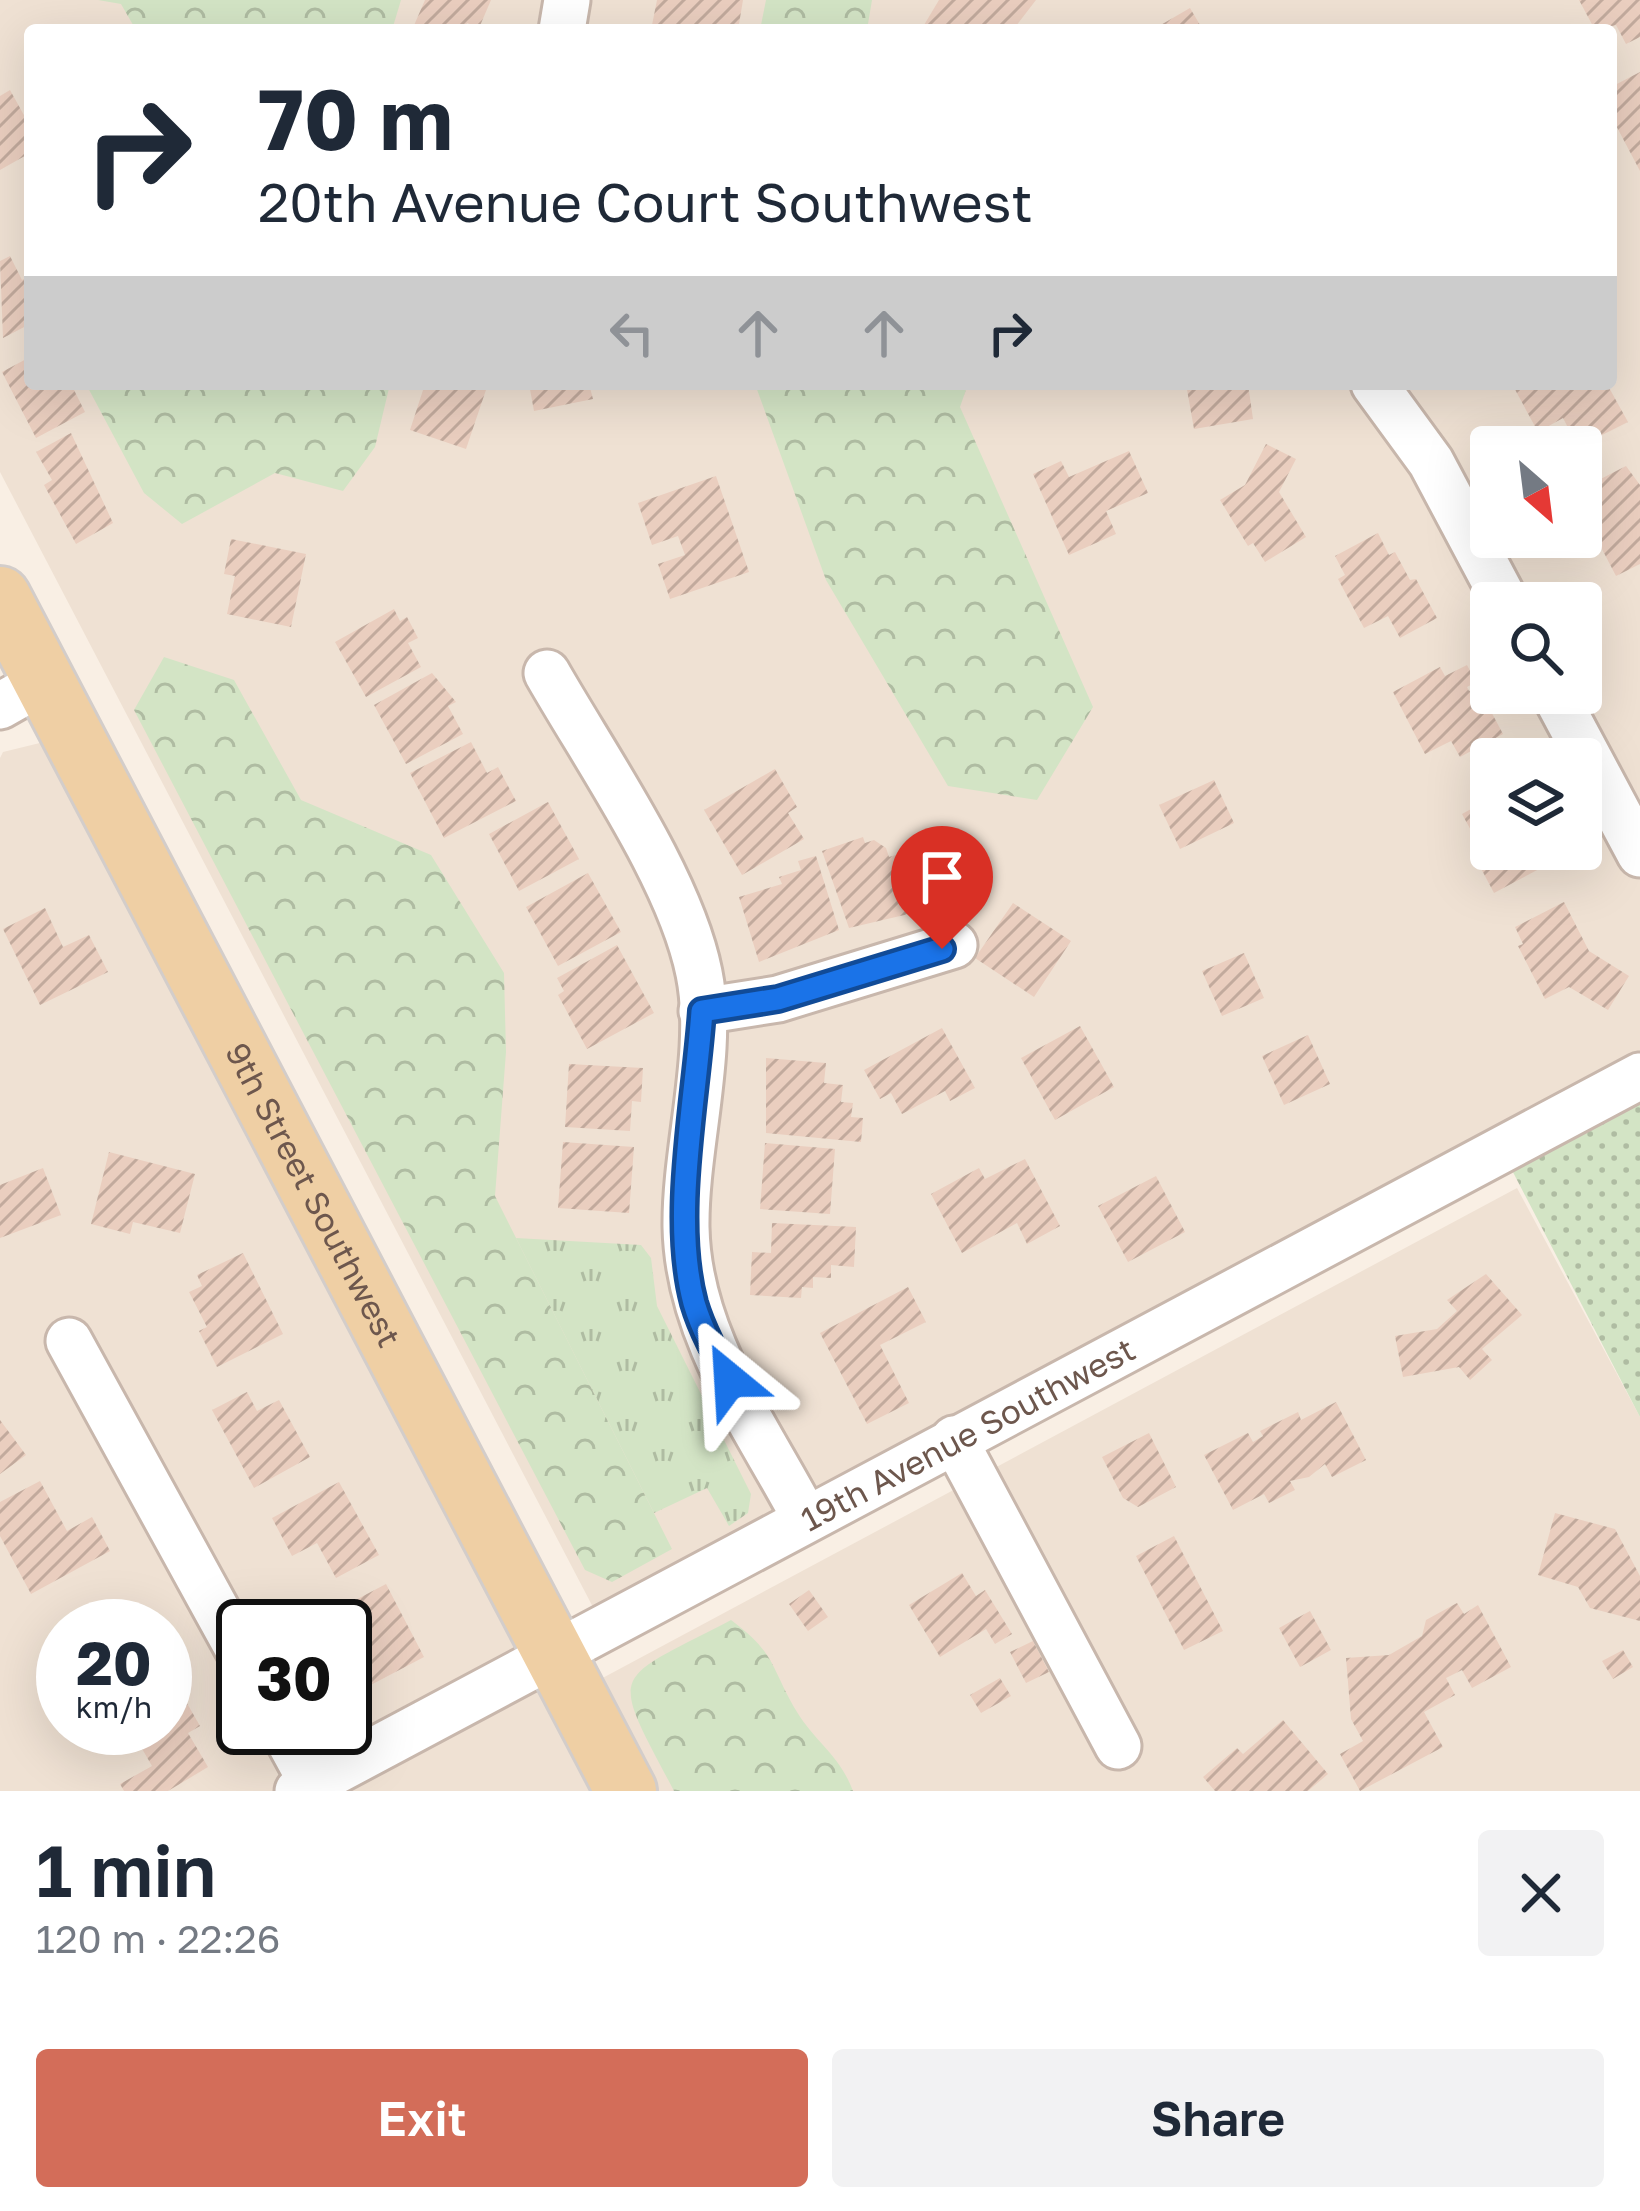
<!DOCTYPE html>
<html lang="en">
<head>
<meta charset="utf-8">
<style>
	:root { --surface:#fff; --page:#f2f2f3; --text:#1f2937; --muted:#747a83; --accent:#d36d59 }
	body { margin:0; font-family:"Golos Text",sans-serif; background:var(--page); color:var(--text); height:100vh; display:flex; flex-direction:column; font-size:45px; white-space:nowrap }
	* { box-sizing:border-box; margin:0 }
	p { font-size:39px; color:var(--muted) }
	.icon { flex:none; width:66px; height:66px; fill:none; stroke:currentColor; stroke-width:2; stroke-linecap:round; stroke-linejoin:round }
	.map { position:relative; height:1791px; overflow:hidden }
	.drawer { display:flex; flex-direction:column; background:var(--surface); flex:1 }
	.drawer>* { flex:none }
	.top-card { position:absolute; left:24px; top:24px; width:1593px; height:366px; border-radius:12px; box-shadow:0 12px 48px #0002; background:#fff; color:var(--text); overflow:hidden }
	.needle { width:78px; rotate:152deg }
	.buttons { position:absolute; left:1470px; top:426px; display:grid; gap:24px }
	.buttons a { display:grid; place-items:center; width:132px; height:132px; border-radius:12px; background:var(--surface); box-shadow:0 12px 48px #0002; font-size:60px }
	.speed { position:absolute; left:36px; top:1599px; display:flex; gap:24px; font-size:60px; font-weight:700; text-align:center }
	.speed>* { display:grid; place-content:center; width:156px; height:156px; border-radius:50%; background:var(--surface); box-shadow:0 12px 48px #0002; line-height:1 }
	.speed small { font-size:30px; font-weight:400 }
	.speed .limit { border:6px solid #111; border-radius:18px; background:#fff; color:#111 }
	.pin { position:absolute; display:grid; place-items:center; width:102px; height:102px; color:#fff; margin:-123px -51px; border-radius:50% 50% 50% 0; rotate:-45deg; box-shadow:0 0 12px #0007 }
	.pin .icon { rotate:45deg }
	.me { position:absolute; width:132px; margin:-66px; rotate:333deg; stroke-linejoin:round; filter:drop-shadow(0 0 9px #0008) }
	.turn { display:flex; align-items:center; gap:42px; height:252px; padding:0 36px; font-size:54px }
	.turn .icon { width:156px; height:156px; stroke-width:2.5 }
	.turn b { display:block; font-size:84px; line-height:102px }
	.lanes { display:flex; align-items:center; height:114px; padding:0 36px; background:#0003; justify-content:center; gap:60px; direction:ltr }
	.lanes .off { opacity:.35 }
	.round { display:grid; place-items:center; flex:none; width:126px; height:126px; border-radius:12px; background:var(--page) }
	.head { display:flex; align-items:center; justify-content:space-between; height:204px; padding:0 36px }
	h1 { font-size:72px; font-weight:600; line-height:90px }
	.button { display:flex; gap:24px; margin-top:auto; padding:24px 36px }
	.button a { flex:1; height:138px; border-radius:12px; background:var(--accent); color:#fff; font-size:48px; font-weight:600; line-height:138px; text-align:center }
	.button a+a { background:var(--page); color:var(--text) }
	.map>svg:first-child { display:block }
	.residential { fill:#efe1d3; fill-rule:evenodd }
	.grass { fill:url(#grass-tufts) }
	.forest { fill:url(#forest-crowns) }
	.garden { fill:url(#garden-dots) }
	.building { fill:url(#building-hatch) }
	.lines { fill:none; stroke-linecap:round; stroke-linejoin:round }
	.minor-casing { stroke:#c8b7ac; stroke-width:51 }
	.major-casing { stroke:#d3cdca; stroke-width:66 }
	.minor { stroke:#fff; stroke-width:45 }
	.major { stroke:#efcfa4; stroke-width:60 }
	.route-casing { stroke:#114b97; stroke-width:30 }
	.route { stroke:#1a73e8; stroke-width:21 }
	.labels { text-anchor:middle; stroke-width:9; stroke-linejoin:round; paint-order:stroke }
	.street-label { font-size:33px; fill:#6d574d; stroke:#fcf4e9 }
</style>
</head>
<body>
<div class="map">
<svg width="1640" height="1791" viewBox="0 0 1640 1791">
	<defs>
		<pattern id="grass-tufts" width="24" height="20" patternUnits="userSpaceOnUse" patternTransform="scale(3)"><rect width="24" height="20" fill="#d3e4c5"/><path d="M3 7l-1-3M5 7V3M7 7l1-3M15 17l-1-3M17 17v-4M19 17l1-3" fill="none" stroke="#afbca2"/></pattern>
		<pattern id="forest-crowns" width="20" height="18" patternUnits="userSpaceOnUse" patternTransform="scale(3)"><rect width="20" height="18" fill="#d3e4c5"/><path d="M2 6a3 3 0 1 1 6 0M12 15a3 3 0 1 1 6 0" fill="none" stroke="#afbca2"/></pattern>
		<pattern id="garden-dots" width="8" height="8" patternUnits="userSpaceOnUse" patternTransform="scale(3)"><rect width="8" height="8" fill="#d3e4c5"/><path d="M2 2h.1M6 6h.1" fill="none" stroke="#afbca2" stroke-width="1.8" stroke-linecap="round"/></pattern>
		<pattern id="building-hatch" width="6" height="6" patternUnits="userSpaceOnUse" patternTransform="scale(3)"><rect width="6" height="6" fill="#eacebf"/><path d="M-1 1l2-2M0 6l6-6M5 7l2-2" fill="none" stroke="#c2aa9d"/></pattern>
	</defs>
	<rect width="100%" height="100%" fill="#f9efe4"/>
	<!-- residential -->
	<path class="residential" d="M0,0H1640V1051L595,1611L0,472ZM30,30H1611V384H30ZM1491,447H1581V537H1491ZM1491,603H1581V693H1491ZM1491,759H1581V849H1491Z
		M48,741L600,1791H0V758L3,752ZM63,1626H165V1728H63ZM243,1626H345V1728H243Z
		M1517,1188L1640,1417V1791H656L597,1681Z"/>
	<!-- grass -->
	<path class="grass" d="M516,1238L641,1245L651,1258L657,1306L751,1494L748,1513L729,1526L707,1488L654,1513Z"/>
	<!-- forest -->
	<path class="forest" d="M98,0H401L392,30H136L121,4Z
		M766,0H872L867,30H760Z
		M86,384H390L375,447L343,491L275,473L182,524L144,493Z
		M755,384H968L960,407L1093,707L1037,800L948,786L826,580Z
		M164,657L234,680L301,800L431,855L504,973L506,1052L495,1196L672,1549L612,1582L585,1570L134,710Z
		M731,1620C777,1654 770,1667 797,1712C816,1743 839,1754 853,1791H674C609,1667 609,1684 731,1620Z"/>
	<!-- garden -->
	<path class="garden" d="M1640,1076V1417L1501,1149Z"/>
	<!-- building -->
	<path class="building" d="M425,0H491L479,28L467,23L464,30H412Z
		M657,0H743L738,30H651Z
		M939,0H1036L1013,30H921Z
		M1579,0H1640V37L1626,44L1616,25L1595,30Z
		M1190,8L1203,30H1152Z
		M1640,72V171L1611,116V87Z
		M10,90L30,126V153L0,170V96Z
		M10,256L22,280L30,276V324L3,338L0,261Z
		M30,357V384H71L85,412L36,438L2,372Z
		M425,384H488L466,449L410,430Z
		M529,384H589L593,399L534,411Z
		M1186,384H1248L1253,419L1194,429Z
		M1512,384H1607L1628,422L1578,447L1563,418L1538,432Z
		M71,433L113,523L76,544L44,485L52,480L36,452Z
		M1266,444L1296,459L1279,492L1306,537L1265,562L1253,543L1248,546L1220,500L1245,485Z
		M1129,451L1148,493L1106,511L1116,534L1069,555L1033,474L1061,461L1069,477Z
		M1626,466L1640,485V564L1616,576L1581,509V489Z
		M716,476L749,572L670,599L658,564L685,555L678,536L652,545L638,503Z
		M1378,533L1389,555L1395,552L1410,580L1416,579L1437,618L1400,638L1388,616L1364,628L1338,579L1345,575L1335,556Z
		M231,539L306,554L291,627L227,614L235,576L224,574Z
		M394,609L400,621L407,617L418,638L408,643L421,667L366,697L335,642Z
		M1467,665L1476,682L1467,687L1469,691L1478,687L1503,734L1460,757L1451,741L1425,754L1393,692L1440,667L1445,676Z
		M432,673L456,702L448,706L463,734L406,764L374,705Z
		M471,742L487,773L498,767L516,801L444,838L410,773Z
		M775,769L797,807L788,813L804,839L742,875L704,810Z
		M1214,780L1234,823L1180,849L1159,805Z
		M1491,798V849H1550L1556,860L1494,893L1476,859L1484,854L1462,814Z
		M548,802L579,859L519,891L489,834Z
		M863,837L865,843L874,840L886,848L889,857L896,855L901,870L929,860L941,894L914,903L917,912L849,928L822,851Z
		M816,856L839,930L759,962L739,897L782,884L779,877L801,870L798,861Z
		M588,873L621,932L558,966L526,907Z
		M1564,902L1589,951L1629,976L1608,1010L1569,987L1545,999L1518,946L1523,944L1515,927Z
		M1013,903L1071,941L1034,997L975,958Z
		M45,908L63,947L89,935L108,972L40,1005L3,929Z
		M617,945L654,1013L587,1049L558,995L564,991L557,978Z
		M1244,953L1264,998L1222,1016L1202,971Z
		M1080,1026L1114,1087L1055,1120L1021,1058Z
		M942,1028L975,1088L950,1101L945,1091L902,1114L891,1093L880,1099L864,1070Z
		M1308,1035L1330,1084L1284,1105L1262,1056Z
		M766,1058L826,1063L824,1083L843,1085L841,1102L853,1103L851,1117L863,1118L861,1142L766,1133Z
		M569,1064L643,1068L641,1102L632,1101L630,1131L565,1127Z
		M563,1142L634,1147L629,1213L558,1208Z
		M765,1143L835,1149L830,1214L760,1209Z
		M109,1152L195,1174L180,1233L133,1222L130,1234L91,1224Z
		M1025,1159L1060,1226L1027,1244L1017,1223L962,1253L931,1194L979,1168L985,1179Z
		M43,1168L61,1215L0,1238V1185Z
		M1156,1176L1185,1232L1128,1262L1098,1206Z
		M772,1223L856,1227L854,1267L831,1265V1278L813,1277V1288L802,1287L801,1298L750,1295L752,1252L771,1253Z
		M243,1253L283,1334L217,1367L199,1331L207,1327L189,1292L202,1286L197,1275Z
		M1486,1274L1522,1315L1482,1349L1492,1360L1470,1380L1459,1367L1403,1377L1395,1336L1437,1329L1457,1311L1447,1300Z
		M908,1287L926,1322L880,1345L909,1403L867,1424L820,1333Z
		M247,1392L257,1411L279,1400L310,1457L254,1488L212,1410Z
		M1336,1402L1366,1460L1332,1477L1325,1464L1309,1477L1290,1481L1295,1490L1269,1503L1264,1494L1233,1510L1204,1455L1248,1433L1253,1442L1263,1436L1260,1431L1298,1412L1301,1420Z
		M0,1420L26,1455L0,1474Z
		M1149,1433L1176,1487L1138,1507L1123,1498L1102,1457Z
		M40,1481L67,1531L92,1517L110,1551L31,1594L0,1536V1502Z
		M339,1482L379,1555L336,1578L317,1543L292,1556L272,1518Z
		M1555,1513L1615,1529L1640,1576V1621L1590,1608L1578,1587L1538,1575Z
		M1174,1536L1223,1631L1184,1650L1136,1556Z
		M962,1573L976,1596L985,1590L1012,1634L995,1644L986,1629L940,1657L909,1605Z
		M386,1584L424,1657L365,1688L347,1653L352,1650L345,1626H332L327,1615Z
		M809,1590L828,1617L808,1631L789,1604Z
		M1457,1603L1464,1614L1478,1605L1511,1667L1472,1688L1462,1670L1446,1678L1455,1695L1424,1712L1443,1747L1360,1791L1340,1754L1363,1741L1351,1719L1346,1658L1389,1655L1422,1636L1426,1620Z
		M1310,1611L1331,1650L1300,1667L1279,1628Z
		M1033,1641L1049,1672L1026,1683L1010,1652Z
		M1623,1650L1633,1667L1613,1679L1602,1661Z
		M1000,1678L1011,1696L981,1713L970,1695Z
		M180,1691L200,1726L188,1733L208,1767L168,1791H124L120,1784L152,1766L130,1728H165V1700Z
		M1283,1720L1328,1774L1308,1791H1215L1203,1777L1237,1748L1243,1754Z"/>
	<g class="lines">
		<!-- minor casing -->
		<g class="minor-casing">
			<g id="minor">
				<path d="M562,30L567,0"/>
				<path d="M1374,384L1431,462L1506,603"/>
				<path d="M547,673C596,759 680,878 699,973C715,1051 685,1147 686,1227C688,1336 756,1425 805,1518"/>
				<path d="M1554,693L1640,854"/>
				<path d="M0,706L44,681"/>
				<path d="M702,1011L778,999L954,945"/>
				<path d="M69,1341L243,1658"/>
				<path d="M954,1439L1118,1746"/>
				<path d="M282,1728L312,1783"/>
				<path id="s1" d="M298,1791L1640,1076"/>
			</g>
		</g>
		<!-- major casing -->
		<g class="major-casing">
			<g id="major">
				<path id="s2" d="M0,597L626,1791"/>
			</g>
		</g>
		<!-- minor -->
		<use href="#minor" class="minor"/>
		<!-- major -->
		<use href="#major" class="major"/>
	</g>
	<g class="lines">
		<!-- route casing -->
		<g class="route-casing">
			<path id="route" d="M730,1380C716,1355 702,1330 694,1303C671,1217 696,1100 702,1011L778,999L942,949"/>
		</g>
		<!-- route -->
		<use href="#route" class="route"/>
	</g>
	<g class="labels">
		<!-- street labels -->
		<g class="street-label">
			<text dy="12" stroke="none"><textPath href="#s2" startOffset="675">9th Street Southwest</textPath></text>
			<text dy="12" stroke="none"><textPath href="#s1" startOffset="759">19th Avenue Southwest</textPath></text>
		</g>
	</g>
</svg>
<div class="buttons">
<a><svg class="needle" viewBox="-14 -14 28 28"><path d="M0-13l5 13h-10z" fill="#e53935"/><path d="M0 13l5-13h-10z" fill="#747a83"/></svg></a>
<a><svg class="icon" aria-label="search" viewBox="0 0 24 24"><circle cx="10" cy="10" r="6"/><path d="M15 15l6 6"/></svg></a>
<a><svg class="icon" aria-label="layers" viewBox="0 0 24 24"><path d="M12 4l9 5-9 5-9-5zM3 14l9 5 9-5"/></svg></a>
</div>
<div class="speed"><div>20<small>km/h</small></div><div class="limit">30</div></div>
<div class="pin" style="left:942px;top:949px;background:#d93025"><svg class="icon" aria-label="arrive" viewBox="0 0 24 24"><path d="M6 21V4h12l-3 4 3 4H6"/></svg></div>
<svg class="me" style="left:730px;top:1380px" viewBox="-20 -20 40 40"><path d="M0-17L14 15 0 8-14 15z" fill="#1a73e8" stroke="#fff" stroke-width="4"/></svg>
<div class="top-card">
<div class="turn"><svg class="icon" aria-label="right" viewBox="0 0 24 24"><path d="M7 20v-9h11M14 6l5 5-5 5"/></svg><div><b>70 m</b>20th Avenue Court Southwest</div></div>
<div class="lanes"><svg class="icon off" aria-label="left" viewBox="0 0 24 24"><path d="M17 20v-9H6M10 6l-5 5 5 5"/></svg><svg class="icon off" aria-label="ahead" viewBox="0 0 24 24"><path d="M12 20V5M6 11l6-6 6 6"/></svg><svg class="icon off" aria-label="ahead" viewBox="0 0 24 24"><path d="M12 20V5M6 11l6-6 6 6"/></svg><svg class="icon" aria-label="right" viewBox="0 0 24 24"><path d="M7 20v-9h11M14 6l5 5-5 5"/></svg></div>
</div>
</div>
<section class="drawer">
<div class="head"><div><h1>1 min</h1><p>120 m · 22:26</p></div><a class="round"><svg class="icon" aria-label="close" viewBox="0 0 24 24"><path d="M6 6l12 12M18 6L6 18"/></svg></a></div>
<div class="button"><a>Exit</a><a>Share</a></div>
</section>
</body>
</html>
